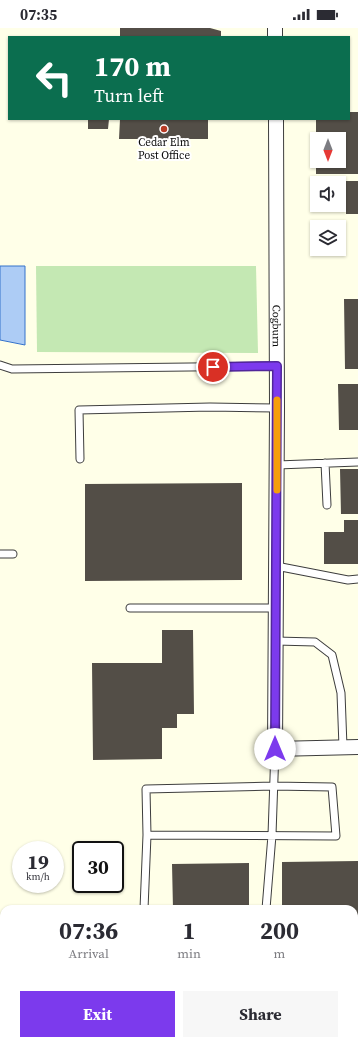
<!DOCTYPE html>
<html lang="en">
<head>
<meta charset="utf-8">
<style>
	:root { --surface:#fff; --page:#f7f7f7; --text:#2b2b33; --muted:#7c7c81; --accent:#7c3aed }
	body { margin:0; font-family:"Source Serif 4",serif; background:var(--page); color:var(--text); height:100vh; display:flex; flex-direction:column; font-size:15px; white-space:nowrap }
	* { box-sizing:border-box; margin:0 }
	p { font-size:13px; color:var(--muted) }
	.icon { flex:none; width:22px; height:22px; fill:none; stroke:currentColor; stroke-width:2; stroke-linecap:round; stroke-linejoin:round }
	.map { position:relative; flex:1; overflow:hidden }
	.panel { position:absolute; left:0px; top:877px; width:358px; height:140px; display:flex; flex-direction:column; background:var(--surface); border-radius:12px 12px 0 0; box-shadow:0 1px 3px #0004 }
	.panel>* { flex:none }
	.hud { position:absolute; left:8px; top:8px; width:342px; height:84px; border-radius:0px; box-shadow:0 1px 3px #0004; background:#0b6e4f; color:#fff; overflow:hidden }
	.needle { width:26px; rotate:180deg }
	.tools { position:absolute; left:310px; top:104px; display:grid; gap:8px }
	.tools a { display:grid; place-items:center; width:36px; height:36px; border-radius:0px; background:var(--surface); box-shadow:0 1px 3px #0004; font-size:20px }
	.speed { position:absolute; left:12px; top:813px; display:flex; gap:8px; font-size:20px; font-weight:700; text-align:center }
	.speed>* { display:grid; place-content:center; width:52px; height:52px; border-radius:50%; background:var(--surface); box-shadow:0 1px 3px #0004; line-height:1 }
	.speed small { font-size:10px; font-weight:400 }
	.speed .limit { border:2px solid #111; border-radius:6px; background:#fff; color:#111 }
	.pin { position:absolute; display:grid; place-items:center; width:34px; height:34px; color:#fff; margin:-17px; border:2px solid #fff; border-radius:50%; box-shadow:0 1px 4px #0007 }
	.me { position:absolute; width:44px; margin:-22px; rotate:0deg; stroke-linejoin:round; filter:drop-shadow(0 0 3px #0008) }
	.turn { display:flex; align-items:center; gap:14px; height:84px; padding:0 20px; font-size:18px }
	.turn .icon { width:52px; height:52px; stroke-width:2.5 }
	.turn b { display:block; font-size:28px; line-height:34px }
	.eta { display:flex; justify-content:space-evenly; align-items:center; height:68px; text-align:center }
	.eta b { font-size:24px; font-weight:700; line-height:28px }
	.button { display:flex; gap:8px; margin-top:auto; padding:8px 20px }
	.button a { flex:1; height:46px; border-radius:0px; background:var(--accent); color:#fff; font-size:16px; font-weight:700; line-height:46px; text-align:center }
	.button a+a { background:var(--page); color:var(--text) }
	.status { display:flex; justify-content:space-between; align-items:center; height:28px; padding:0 20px; background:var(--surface); direction:ltr }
	.status svg { height:11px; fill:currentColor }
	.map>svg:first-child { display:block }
	.green { fill:#c4e8b3 }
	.water { fill:#adccf5; stroke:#3572cb }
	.building { fill:#534e47 }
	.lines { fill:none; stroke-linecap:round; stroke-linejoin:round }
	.lane-casing { stroke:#3d3d3d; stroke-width:9 }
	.street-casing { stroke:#3d3d3d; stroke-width:16 }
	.lane { stroke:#fff; stroke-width:7 }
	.street { stroke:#fff; stroke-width:14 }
	.route-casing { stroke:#51269a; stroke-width:10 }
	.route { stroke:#7c3aed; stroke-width:7 }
	.slow { stroke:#f59e0b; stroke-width:7 }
	.poi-dot { fill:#b83b25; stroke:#fff; stroke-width:1.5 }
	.labels { text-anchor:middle; stroke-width:4; stroke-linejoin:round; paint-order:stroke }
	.poi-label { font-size:11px; fill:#0a0a0a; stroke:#fff }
	.street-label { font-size:11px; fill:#0a0a0a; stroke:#fff }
</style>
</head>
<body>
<div class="status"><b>07:35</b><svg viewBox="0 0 49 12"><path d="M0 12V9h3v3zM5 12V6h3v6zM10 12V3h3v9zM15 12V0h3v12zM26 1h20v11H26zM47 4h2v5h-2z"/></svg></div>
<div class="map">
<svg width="358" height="1017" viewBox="0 0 358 1017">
	<rect width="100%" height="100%" fill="#ffffe8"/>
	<!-- green -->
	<path class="green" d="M36,238H256L258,325L37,324Z"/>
	<!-- water -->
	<path class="water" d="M0,238H25V317L0,312Z"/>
	<!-- building -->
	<path class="building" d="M120,0H210L221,3V9H120Z
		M349,84H358V146H316V133H339V111H316V91H349Z
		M88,91H109L108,101H88Z
		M120,91H208V111H119Z
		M346,153H358V186H346Z
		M344,271H358V341H345Z
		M338,356H358V402H339Z
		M340,441H358V486H341Z
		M242,455V552L85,553V456Z
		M344,492H358V536H324V504H344Z
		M162,602H193L194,686H177V700H162V731L93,732L92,635H162Z
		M358,833V913H354V881H282V834Z
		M249,835V881H173L172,836Z
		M0,966H4V980H0Z
		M354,971H358V1010H354Z
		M206,1013H222V1017H205Z
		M312,1013H342L344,1016L342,1017H315Z"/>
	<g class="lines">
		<!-- lane casing -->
		<g class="lane-casing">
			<path id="lane" d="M0,337L12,341L277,338
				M80,431L79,382L210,379L277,380
				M325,435L327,477
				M277,437L358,434
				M0,526H13
				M276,538L348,552L358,551
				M130,580H276
				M276,613L315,614L332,627L341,665L343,719
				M144,881L147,807L336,808L332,759L273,758L146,761L147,807
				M266,881L272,807L275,721
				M0,989H4
				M6,1013V1017
				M227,1017V1013"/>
		</g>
		<!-- street casing -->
		<g class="street-casing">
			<g id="street">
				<path d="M275,0V9"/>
				<path id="s1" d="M276,91L277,380L275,721L358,719"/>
			</g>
		</g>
		<!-- lane -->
		<use href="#lane" class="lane"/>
		<!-- street -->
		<use href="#street" class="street"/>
	</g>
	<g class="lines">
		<!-- route casing -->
		<g class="route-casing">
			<path id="route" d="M213,339L277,338L275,721"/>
		</g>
		<!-- route -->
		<use href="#route" class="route"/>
		<!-- slow -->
		<path class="slow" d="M277,462V372"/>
	</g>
	<!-- markers -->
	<circle class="poi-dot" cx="164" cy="101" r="4"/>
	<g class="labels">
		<!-- poi labels -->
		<g class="poi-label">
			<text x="164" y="118">Cedar Elm<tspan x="164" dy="13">Post Office</tspan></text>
		</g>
		<!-- street labels -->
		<g class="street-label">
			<text dy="4" stroke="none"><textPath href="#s1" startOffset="207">Cogburn</textPath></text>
		</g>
	</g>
</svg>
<div class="tools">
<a><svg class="needle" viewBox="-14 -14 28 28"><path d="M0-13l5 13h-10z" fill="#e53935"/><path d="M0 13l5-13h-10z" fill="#7c7c81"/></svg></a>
<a><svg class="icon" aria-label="sound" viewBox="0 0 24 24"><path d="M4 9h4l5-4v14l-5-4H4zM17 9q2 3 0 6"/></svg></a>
<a><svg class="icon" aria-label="layers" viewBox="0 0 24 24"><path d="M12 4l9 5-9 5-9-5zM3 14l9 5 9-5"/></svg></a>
</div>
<div class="speed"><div>19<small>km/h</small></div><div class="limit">30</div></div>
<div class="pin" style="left:213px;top:339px;background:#d93025"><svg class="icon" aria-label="arrive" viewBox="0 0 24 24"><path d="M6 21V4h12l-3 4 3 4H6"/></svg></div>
<svg class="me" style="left:275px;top:721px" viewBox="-20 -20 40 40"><circle r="19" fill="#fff"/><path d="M0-13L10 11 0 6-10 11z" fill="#7c3aed"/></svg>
<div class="hud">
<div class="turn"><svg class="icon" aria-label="left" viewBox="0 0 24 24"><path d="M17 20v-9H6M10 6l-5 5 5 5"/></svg><div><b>170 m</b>Turn left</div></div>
</div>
<section class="panel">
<div class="eta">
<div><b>07:36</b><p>Arrival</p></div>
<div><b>1</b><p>min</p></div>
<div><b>200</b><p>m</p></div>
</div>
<div class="button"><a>Exit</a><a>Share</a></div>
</section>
</div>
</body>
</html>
